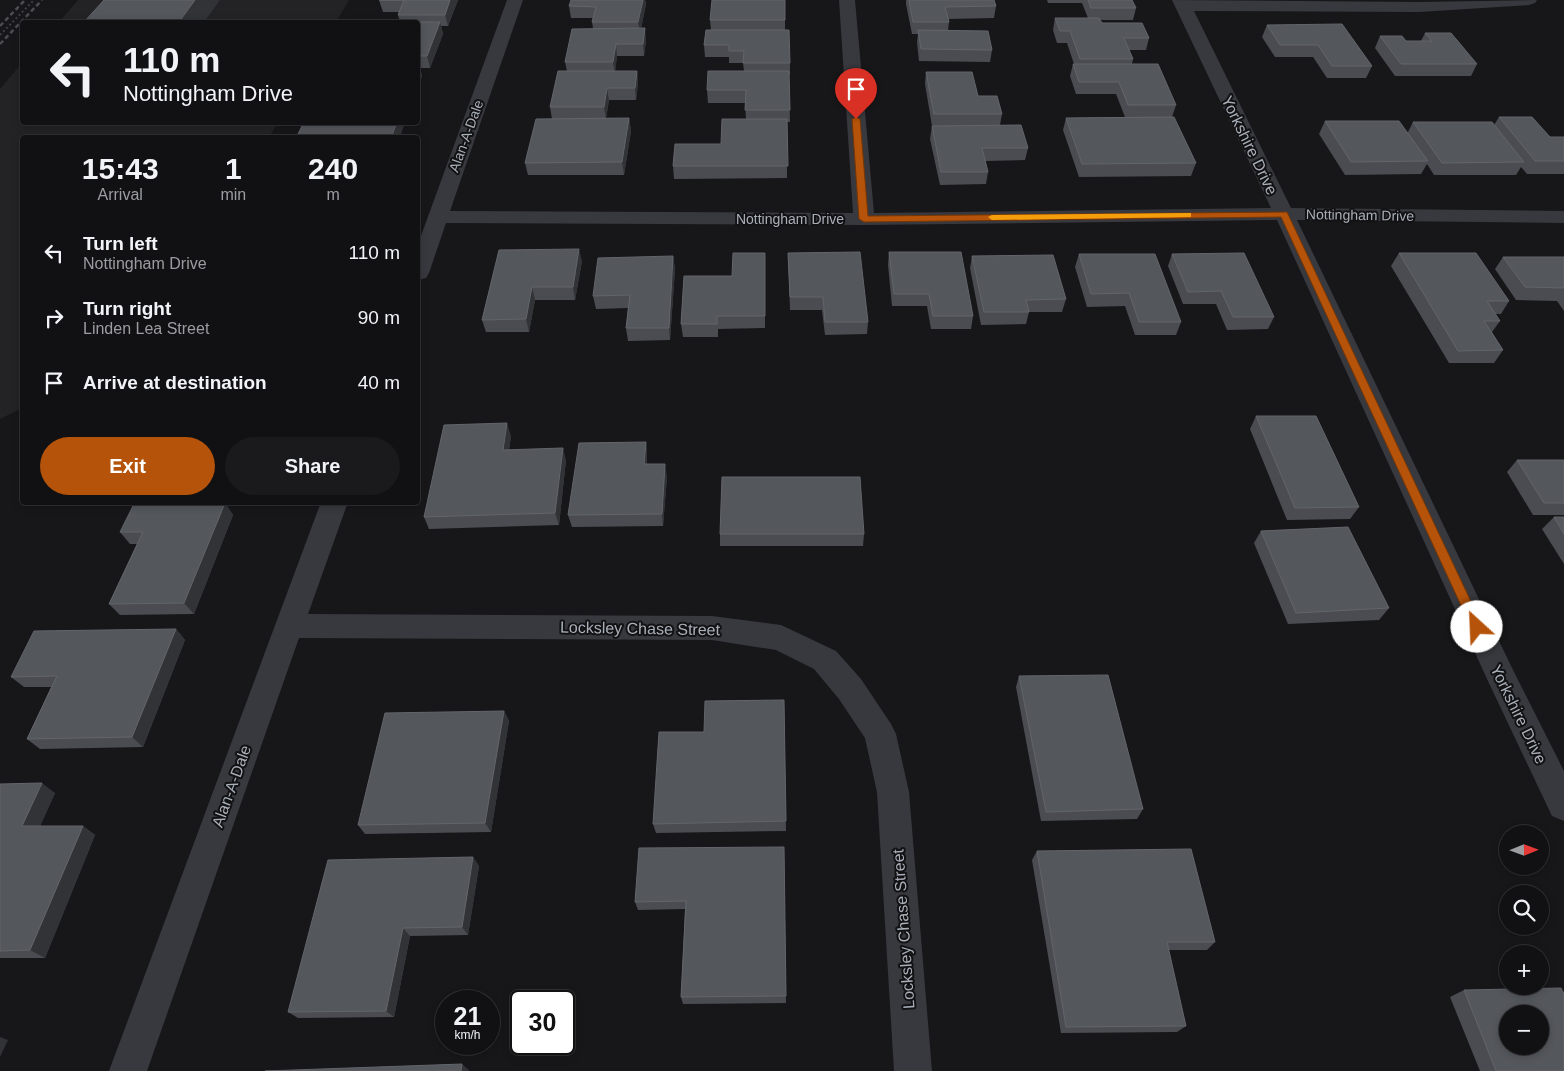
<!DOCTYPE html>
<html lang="en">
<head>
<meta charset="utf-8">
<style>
	:root { --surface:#111113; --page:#1a1a1c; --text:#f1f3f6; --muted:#9c9da0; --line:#303133; --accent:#b45309 }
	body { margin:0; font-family:Arial,sans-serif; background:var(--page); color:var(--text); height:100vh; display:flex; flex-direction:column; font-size:19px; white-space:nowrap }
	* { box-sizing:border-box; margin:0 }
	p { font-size:16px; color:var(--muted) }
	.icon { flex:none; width:28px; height:28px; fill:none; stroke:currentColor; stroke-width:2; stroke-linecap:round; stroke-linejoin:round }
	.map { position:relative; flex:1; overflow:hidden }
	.sheet { position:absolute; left:20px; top:135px; width:400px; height:370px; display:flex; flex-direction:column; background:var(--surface); border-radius:5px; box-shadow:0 2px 8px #0003,0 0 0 1px var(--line) }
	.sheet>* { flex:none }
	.hud { position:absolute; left:20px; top:20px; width:400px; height:105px; border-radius:5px; box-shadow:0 2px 8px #0003,0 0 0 1px var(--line); background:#111113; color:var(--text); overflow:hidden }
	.needle { width:32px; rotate:89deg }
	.tools { position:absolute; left:1499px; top:825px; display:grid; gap:10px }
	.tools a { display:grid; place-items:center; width:50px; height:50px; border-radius:50%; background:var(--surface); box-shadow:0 2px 8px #0003,0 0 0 1px var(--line); font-size:25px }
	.speed { position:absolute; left:435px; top:990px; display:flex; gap:10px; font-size:25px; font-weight:700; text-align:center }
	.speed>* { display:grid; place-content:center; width:65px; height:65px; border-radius:50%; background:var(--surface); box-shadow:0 2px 8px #0003,0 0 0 1px var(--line); line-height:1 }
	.speed small { font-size:12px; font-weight:400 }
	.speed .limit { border:2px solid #111; border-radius:8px; background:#fff; color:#111 }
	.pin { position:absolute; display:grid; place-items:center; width:42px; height:42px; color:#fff; margin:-51px -21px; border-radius:50% 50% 50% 0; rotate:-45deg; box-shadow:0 0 5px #0007 }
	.pin .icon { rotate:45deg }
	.me { position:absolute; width:55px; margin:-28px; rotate:335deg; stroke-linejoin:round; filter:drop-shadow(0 0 4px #0008) }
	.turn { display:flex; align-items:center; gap:18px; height:105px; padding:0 20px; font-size:22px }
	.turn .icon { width:65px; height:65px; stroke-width:2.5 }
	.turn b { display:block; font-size:35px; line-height:42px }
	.eta { display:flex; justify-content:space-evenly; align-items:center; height:85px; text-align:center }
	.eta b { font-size:30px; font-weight:700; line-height:35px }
	.primary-button { display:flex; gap:10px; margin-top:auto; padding:10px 20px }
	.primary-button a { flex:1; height:58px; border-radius:30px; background:var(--accent); color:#fff; font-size:20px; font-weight:700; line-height:58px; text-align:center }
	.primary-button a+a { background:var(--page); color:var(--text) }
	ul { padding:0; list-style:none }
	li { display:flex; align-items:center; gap:15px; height:65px; padding:0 20px }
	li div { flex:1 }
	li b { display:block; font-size:19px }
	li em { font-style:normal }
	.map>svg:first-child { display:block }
	.built { fill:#232326 }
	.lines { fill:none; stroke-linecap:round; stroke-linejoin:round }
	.path { stroke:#3e4045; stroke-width:2; stroke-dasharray:2 2.5; stroke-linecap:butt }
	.minor { fill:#38393e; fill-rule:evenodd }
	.rail { stroke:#4b4d53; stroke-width:2.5; stroke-dasharray:4.5 3; stroke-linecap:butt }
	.wall { fill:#4a4c51 }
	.shaded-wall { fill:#313336 }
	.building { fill:#54575c; stroke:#62656b; fill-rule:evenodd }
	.route { fill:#b45309; stroke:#753606 }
	.slow { fill:#f59e0b }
	.labels { text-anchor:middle; stroke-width:4; stroke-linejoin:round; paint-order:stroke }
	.far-street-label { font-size:14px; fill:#a9afb9; stroke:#121214 }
	.street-label { font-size:16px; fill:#a9afb9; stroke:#121214 }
</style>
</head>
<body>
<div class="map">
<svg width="1564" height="1071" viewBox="0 0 1564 1071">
	<rect width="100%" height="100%" fill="#171719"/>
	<!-- built -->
	<path class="built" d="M78,0H349L336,22H59Z
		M22,63V122L278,123L269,137L22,138V408L0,419V89Z"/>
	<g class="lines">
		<!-- path -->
		<path class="path" d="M0,35L34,0"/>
		<!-- minor -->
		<path class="minor" d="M507,0H523L450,211L853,213L839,0H855L874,213L1271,208L1172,0L1419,2L1537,0L1535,3L1529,5L1419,12L1194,11L1291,208L1564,211V223L1297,220L1513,670L1564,771V821L1552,816L1487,679L1277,220L864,225L446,223L429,273L426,278L418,280V244Z
			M321,502H348L308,614L712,616L781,625L836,651L861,679L891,724L896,734L909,792L932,1071H894L877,792L865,738L839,699L814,669L776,650L712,640L299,638L147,1071H109Z"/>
		<!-- rail -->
		<path class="rail" d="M0,26L25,0
			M0,44L42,0"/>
	</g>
	<!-- wall -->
	<path class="wall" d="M379,0H458L448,26H441L443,34L430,68H420L422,76L418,88V22H400L398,15L399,12H383Z
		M571,0H645L646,4L641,28L646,40L644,56H617L615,71H637L638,83L636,100H609L606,118H629L631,131L624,175H528L525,163L552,119L550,107L567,71L565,62L593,28L592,22L593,18H571L569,6Z
		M785,0V30L790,63V75H789L790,122H787V178L674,179L673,166L721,144L746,119L745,103H708L707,90L744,71L743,63H729V57H705L704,45L711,30L710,20Z
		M906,0H994L996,6L994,18L948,19L949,22L948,30L992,50L990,62L919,61L917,42L918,34H912L906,4Z
		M1047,0H1132L1136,8L1133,20H1100L1102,23L1149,38L1146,50H1129L1133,59L1132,64L1176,105L1172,117L1196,163L1191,176L1079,177L1063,130L1066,118L1125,117L1116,94H1076L1070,76L1073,64H1074L1067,43H1057L1053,30L1055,18H1088L1082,3H1048Z
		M1267,25L1372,66L1366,78H1327L1313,57H1275L1262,37Z
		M1425,33L1477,64L1471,76H1395L1375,48L1380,36L1406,41H1421Z
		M926,72L978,96L1002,114L1000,125L1028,148L1025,160L985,161L988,172L986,184L940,185L930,139L932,126L925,84Z
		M1499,117L1550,137H1564V174H1527L1521,167L1516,175H1434L1427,164L1421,174L1345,175L1319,134L1325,121L1408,132L1413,122L1494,125Z
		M499,250L582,261L575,300H535L529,332H486L482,320Z
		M889,252L973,316L971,329H931L927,306H892L888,265Z
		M765,253V328L718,329V337H683L681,324Z
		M788,253L868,322L867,334L825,335L822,310H790Z
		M1399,253L1509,301L1501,314H1495L1500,321L1492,332L1503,350L1494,363H1449L1391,266Z
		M1079,254L1181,322L1176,335H1135L1125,306L1087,307L1075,267Z
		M1172,254L1274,317L1268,329L1227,330L1216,304H1183L1168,266Z
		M673,256L675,269L670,340L628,341L626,328L628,308L596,309L593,296Z
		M972,256L1066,299L1062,312H1029L1026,324L981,325L970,268Z
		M1503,257H1564V311L1557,301L1516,300L1495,269Z
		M1256,416L1359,507L1350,519L1287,520L1250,429Z
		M511,436L509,450L566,460L559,525L429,529L424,517Z
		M646,442L647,454V464L667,476L663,526L572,527L568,515Z
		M1517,460H1564V515H1533L1507,472Z
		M225,503L233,515L194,614L120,615L109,604L137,544H130L120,532Z
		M1554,517H1564V564L1542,529Z
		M1261,531L1389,608L1379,620L1288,624L1254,543Z
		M720,534H864L863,546H720Z
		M176,629L185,640L143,747L40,749L27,739L51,687H24L11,677Z
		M1019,676L1143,809L1137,819L1041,821L1016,687Z
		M784,700L786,831L656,833L653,824Z
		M504,711L509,721L491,832L365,834L358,825Z
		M0,784L55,793L40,826H83L95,835L45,958H0Z
		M784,847L786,1003L683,1004L681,997L685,909L638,910L635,902Z
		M1037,851L1215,942L1207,950H1168L1186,1026L1177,1032L1061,1033L1032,860Z
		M473,857L479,866L468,935L410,936L394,1017L298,1018L288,1012Z
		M1464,990L1564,1071H1480L1450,997Z"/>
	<!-- shaded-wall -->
	<path class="shaded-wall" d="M195,0H220L204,22H179Z
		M450,0H458L448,26L445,15Z
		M643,0H645L646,4L640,34L638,22Z
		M440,22L443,34L430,68L427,56Z
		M645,28L646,40L644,56L643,44Z
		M616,44L617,56L615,74L613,62Z
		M419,64L422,76L418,88V67Z
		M637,71L638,83L636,100L635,88Z
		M607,88L609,100L606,119L604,107Z
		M629,118L631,131L624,175L622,162Z
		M397,122H405L400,138H391Z
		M579,249L582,261L575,300L573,287Z
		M673,256L675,269L670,340L669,328Z
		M532,287L535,300L529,332L526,319Z
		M507,423L511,436L507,462L503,450Z
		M646,442L647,454L646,476L644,464Z
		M563,448L566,460L559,525L555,513Z
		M665,464L667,476L663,526L662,514Z
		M225,503L233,515L194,614L184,603Z
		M176,629L185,640L143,747L132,737Z
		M504,711L509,721L491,832L485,823Z
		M42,783L55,793L36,835L22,826Z
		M83,826L95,835L45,958L30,950Z
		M473,857L479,866L468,935L462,927Z
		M403,928L410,936L394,1017L386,1011Z
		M0,1037L8,1040L0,1057Z
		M462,1064L469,1070V1071H461Z"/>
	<!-- building -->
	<path class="building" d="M104,0H195L179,22H84Z
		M379,0H450L445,15H398L404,0Z
		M571,0H643L638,22H592L596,7L569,6Z
		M712,0H785V20H710Z
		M909,0H994L996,6L945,7L949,22H913Z
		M1088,0H1132L1136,8H1091Z
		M1055,18H1099L1102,23H1142L1149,38H1124L1133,59H1080L1070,31H1060Z
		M398,22H440L427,56H418V22Z
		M1342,24L1372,66H1332L1318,45H1280L1267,25Z
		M645,28L643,44H616L613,62H565L572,29Z
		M706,30H789L790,63H743L744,51H729V45H704Z
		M918,30L988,31L992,50L921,49Z
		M1425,33H1451L1477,64H1401L1380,36H1402L1406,41H1432Z
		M1073,64H1158L1176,105H1128L1119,82H1079Z
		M558,71H637L635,88H607L604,107H550Z
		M708,71H789L790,110H745L746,90H707Z
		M926,72H972L978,96H997L1002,114H934Z
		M1174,117L1196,163L1082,164L1066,118Z
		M1499,117H1532L1550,137H1564V161H1535Z
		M629,118L622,162L525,163L536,119Z
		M722,119H787L788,166H673L675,144H721Z
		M1325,121H1399L1428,161L1351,162Z
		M304,122H397L391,138H296Z
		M1413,122H1492L1524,162L1442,163Z
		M1021,125L1028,148H982L988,172H941L932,126Z
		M579,249L573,287H532L526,319L482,320L499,250Z
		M860,252L868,322H825L823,297H790L788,253Z
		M889,252H961L973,316H933L929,294H894Z
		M733,253H765V316H717V324H681L684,276H732Z
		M1244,253L1274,317H1233L1221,291L1188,292L1172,254Z
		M1399,253H1476L1509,301H1487L1500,321H1484L1503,350L1458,351Z
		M1079,254H1155L1181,322H1139L1129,293L1091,294Z
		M1053,255L1066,299L1026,300L1029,312H984L972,256Z
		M673,256L669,328H626L630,295L593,296L598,258Z
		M1503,257H1564V288L1525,287Z
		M1256,416H1316L1359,507L1295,508Z
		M507,423L503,450L563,448L555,513L424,517L444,425Z
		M646,442L644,464H665L662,514L568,515L579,443Z
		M1517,460H1564V503H1544Z
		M722,477H860L864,534H720Z
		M225,503L184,603L109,604L143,532H120L134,504Z
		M1554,517H1564V534Z
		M1348,527L1389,608L1296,613L1261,531Z
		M176,629L132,737L27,739L57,676L11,677L34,631Z
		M1108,675L1143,809L1046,812L1019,676Z
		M784,700L786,821L653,824L659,732H704L705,701Z
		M504,711L485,823L358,825L385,713Z
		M42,783L22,826H83L30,950L0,951V784Z
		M784,847L786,996L681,997L686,901L635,902L639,848Z
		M1191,849L1215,942H1167L1186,1026L1066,1027L1037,851Z
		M473,857L462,927L403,928L386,1011L288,1012L328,860Z
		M1561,988L1564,994V1071H1496L1464,990ZM1508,1014H1540V1046H1508Z
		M462,1064L461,1071H265Z"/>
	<!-- route -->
	<path class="route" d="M856,117L860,119L868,216L1287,212L1483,627L1481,630L1477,632L1473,630L1471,627L1281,217L864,222L859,219L852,119Z"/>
	<!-- slow -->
	<path class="slow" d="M1188,213H1191V217L992,220L988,217L992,215Z"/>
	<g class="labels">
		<!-- far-street labels -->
		<g class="far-street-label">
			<text transform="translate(466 136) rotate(-70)" y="5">Alan-A-Dale</text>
			<text transform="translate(1360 215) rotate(1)" y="5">Nottingham Drive</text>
			<text x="790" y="224">Nottingham Drive</text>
		</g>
		<!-- street labels -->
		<g class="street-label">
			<text transform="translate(1250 145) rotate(64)" y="6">Yorkshire Drive</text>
			<text transform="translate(640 628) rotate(1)" y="6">Locksley Chase Street</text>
			<text transform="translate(1519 714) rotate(64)" y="6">Yorkshire Drive</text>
			<text transform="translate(231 786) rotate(-70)" y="6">Alan-A-Dale</text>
			<text transform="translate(903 929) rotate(-94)" y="6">Locksley Chase Street</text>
		</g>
	</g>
</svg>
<div class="tools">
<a><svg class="needle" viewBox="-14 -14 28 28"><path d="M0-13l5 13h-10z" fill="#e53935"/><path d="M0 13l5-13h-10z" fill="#9c9da0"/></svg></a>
<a><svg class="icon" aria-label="search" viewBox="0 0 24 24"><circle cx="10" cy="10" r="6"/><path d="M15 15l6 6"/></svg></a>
<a>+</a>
<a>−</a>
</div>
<div class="speed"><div>21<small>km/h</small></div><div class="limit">30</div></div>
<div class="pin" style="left:856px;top:119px;background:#d93025"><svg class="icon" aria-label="arrive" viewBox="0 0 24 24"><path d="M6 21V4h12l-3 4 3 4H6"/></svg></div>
<svg class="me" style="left:1477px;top:627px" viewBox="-20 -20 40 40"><circle r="19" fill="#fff"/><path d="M0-13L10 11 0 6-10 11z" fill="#b45309"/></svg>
<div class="hud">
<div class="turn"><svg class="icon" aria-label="left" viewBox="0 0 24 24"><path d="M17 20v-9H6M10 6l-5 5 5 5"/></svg><div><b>110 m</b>Nottingham Drive</div></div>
</div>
<section class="sheet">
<div class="eta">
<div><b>15:43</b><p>Arrival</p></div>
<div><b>1</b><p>min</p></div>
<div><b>240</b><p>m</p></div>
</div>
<ul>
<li><svg class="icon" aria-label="left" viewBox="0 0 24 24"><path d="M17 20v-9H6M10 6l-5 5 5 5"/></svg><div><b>Turn left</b><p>Nottingham Drive</p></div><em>110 m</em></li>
<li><svg class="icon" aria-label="right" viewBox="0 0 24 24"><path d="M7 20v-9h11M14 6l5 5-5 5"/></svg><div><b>Turn right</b><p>Linden Lea Street</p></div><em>90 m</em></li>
<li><svg class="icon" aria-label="arrive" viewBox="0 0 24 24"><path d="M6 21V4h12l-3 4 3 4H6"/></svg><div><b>Arrive at destination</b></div><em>40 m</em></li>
</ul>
<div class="primary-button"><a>Exit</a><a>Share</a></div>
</section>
</div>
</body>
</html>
